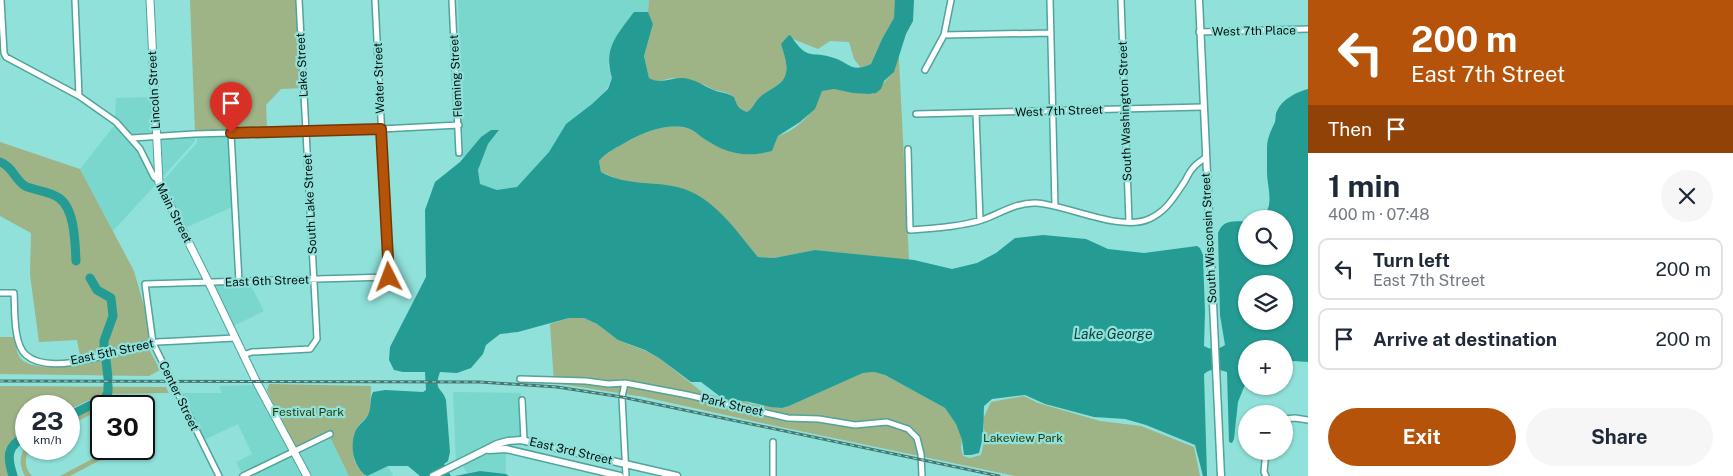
<!DOCTYPE html>
<html lang="en">
<head>
<meta charset="utf-8">
<style>
	:root { --surface:#fff; --page:#f6f6f7; --text:#1f2937; --muted:#747a83; --line:#e0e1e3; --accent:#b45309 }
	body { margin:0; font-family:"Public Sans",sans-serif; background:var(--page); color:var(--text); height:100vh; display:flex; flex-direction:column; font-size:19px; white-space:nowrap }
	* { box-sizing:border-box; margin:0 }
	p { font-size:16px; color:var(--muted) }
	.icon { flex:none; width:28px; height:28px; fill:none; stroke:currentColor; stroke-width:2; stroke-linecap:round; stroke-linejoin:round }
	.map { position:relative; flex:1; overflow:hidden }
	.panel { display:flex; flex-direction:column; background:var(--surface); width:425px }
	.panel>* { flex:none }
	.banner { background:#b45309; color:#fff; overflow:hidden }
	.buttons { position:absolute; left:1238px; top:210px; display:grid; gap:10px }
	.buttons a { display:grid; place-items:center; width:55px; height:55px; border-radius:50%; background:var(--surface); box-shadow:0 1px 4px #0004; font-size:25px }
	.speed { position:absolute; left:15px; top:395px; display:flex; gap:10px; font-size:25px; font-weight:700; text-align:center }
	.speed>* { display:grid; place-content:center; width:65px; height:65px; border-radius:50%; background:var(--surface); box-shadow:0 1px 4px #0004; line-height:1 }
	.speed small { font-size:12px; font-weight:400 }
	.speed .limit { border:2px solid #111; border-radius:8px; background:#fff; color:#111 }
	.pin { position:absolute; display:grid; place-items:center; width:42px; height:42px; color:#fff; margin:-51px -21px; border-radius:50% 50% 50% 0; rotate:-45deg; box-shadow:0 0 5px #0007 }
	.pin .icon { rotate:45deg }
	.me { position:absolute; width:55px; margin:-28px; rotate:357deg; stroke-linejoin:round; filter:drop-shadow(0 0 4px #0008) }
	.turn { display:flex; align-items:center; gap:18px; height:105px; padding:0 20px; font-size:22px }
	.turn .icon { width:65px; height:65px; stroke-width:2.5 }
	.turn b { display:block; font-size:35px; line-height:42px }
	.then { display:flex; align-items:center; height:48px; padding:0 20px; background:#0003; gap:10px; font-size:19px }
	.round { display:grid; place-items:center; flex:none; width:52px; height:52px; border-radius:26px; background:var(--page) }
	.headline { display:flex; align-items:center; justify-content:space-between; height:85px; padding:0 20px }
	h1 { font-size:30px; font-weight:700; line-height:38px }
	.primary-button { display:flex; gap:10px; margin-top:auto; padding:10px 20px }
	.primary-button a { flex:1; height:58px; border-radius:30px; background:var(--accent); color:#fff; font-size:20px; font-weight:700; line-height:58px; text-align:center }
	.primary-button a+a { background:var(--page); color:var(--text) }
	ul { padding:0; list-style:none }
	li { display:flex; align-items:center; gap:15px; height:62px; margin:0 10px 8px; padding:0 10px; border:2px solid var(--line); border-radius:10px }
	li div { flex:1 }
	li b { display:block; font-size:19px }
	li em { font-style:normal }
	main { display:flex; flex:1; min-height:0 }
	.map>svg:first-child { display:block }
	.built { fill:#7ad7ce }
	.green { fill:#9eb386 }
	.water { fill:#249c94; fill-rule:evenodd }
	.lines { fill:none; stroke-linecap:round; stroke-linejoin:round }
	.river { stroke:#249c94; stroke-width:9 }
	.minor-casing { stroke:#51a39b; stroke-width:8 }
	.tertiary-casing { stroke:#51a39b; stroke-width:9 }
	.secondary-casing { stroke:#51a39b; stroke-width:9 }
	.minor { stroke:#fff; stroke-width:5 }
	.tertiary { stroke:#fff; stroke-width:6 }
	.secondary { stroke:#fff; stroke-width:7 }
	.rail-casing { stroke:#477772; stroke-width:3 }
	.rail { stroke:#8fe1d9; stroke-width:1; stroke-dasharray:4; stroke-linecap:butt }
	.route-casing { stroke:#753606; stroke-width:12 }
	.route { stroke:#b45309; stroke-width:9 }
	.labels { text-anchor:middle; stroke-width:4.5; stroke-linejoin:round; paint-order:stroke }
	.street-label { font-size:12px; fill:#00100e; stroke:#8fe1d9 }
	.park-label { font-size:12px; fill:#283b06; stroke:#8fe1d9 }
	.water-label { font-size:14px; font-style:italic; fill:#0b3e3b; stroke:#8fe1d9 }
</style>
</head>
<body>
<main>
<div class="map">
<svg width="1308" height="476" viewBox="0 0 1308 476">
	<rect width="100%" height="100%" fill="#8fe1d9"/>
	<!-- built -->
	<path class="built" d="M458,0H649L648,12H634L608,65L612,78L606,90L592,104L566,124L549,152L517,187L497,190L480,184L478,170L488,144L499,131L481,137L463,158Z
		M154,97L156,135L132,137L115,119L116,98Z
		M114,122L131,139L157,183L113,231L80,169L114,126Z
		M195,134V141L159,181L158,137Z
		M230,134L234,206L183,229L160,184L197,143V135Z
		M249,282L264,311L231,327L210,283Z
		M257,385L306,476H243L236,462L252,454L238,424L202,441L178,393H222L219,386Z
		M453,392L521,393L523,439H518L456,463Z
		M328,433L349,476H308L294,449Z
		M506,450V474L480,471L467,473L461,462L488,451Z
		M388,466L393,476H367L375,471Z"/>
	<!-- green -->
	<path class="green" d="M190,0H297L303,88L281,89L266,105L267,129L195,132Z
		M649,0H896L909,260L815,250L774,258L758,257L714,207L653,184L623,181L601,172L599,161C606,152 618,147 628,141C644,132 667,123 686,128C695,130 699,135 706,140C728,153 747,158 772,151L778,136C793,132 811,116 817,102C819,98 820,95 822,91C837,85 857,95 873,94L892,74L891,24L882,39L871,64L861,68L854,59L849,42L830,41L818,49L793,39L791,36L781,44C785,58 792,73 779,84C773,89 766,92 760,97C754,102 754,108 747,112C738,109 737,105 734,97L728,93L714,90L705,85L672,78L660,81H654L649,78L644,56L653,24L648,12Z
		M0,142L80,169L134,271L147,317L149,341L81,360L77,340L39,342L30,275L31,233L0,216Z
		M569,318H584L597,324L618,340L648,352L659,358L702,392L736,402L745,401L751,404L782,408L789,406L863,373L874,372L885,375L945,408L956,424L962,440L961,448L963,456L970,458L981,455L985,437L983,419L991,402L1024,396L1038,403L1100,421L1141,426L1194,447L1200,476H1015L771,425L644,397L554,383L550,324Z
		M0,337H15C16,344 16,353 21,359C40,379 125,355 149,349L160,370L149,376L0,374Z
		M269,384L371,386L370,413L358,426L353,446L354,460L358,468L366,476H349L328,433L294,449L267,390Z
		M0,386L166,387L169,393L101,394L69,410V406H26V439C8,448 12,460 18,476H0Z
		M121,397L132,399L140,406C132,406 127,401 119,402C112,402 108,406 101,406V409L69,426V421L110,399Z
		M26,446V449H30C24,458 24,468 32,476H25C19,465 19,456 26,446Z
		M111,449H121L70,476H60Z"/>
	<!-- water -->
	<path class="water" d="M895,0H914L913,21L906,34L894,72L884,81L881,89L876,93L869,94L853,93L834,89L822,91L815,109L800,122L778,136L772,151C748,158 727,154 706,140C699,136 695,130 687,128C667,123 644,132 628,141C618,147 606,152 599,161L601,172C627,186 651,181 677,187C713,195 736,231 758,257L774,258L815,250L914,260L952,269L977,263L996,253L1015,238L1043,235L1086,239L1108,249L1144,253L1197,246L1200,248L1203,255L1205,312L1204,346C1211,350 1218,350 1225,345L1220,315L1218,233C1224,219 1232,222 1246,221V256H1284V219H1260C1276,207 1267,188 1267,172C1267,164 1267,156 1267,148C1267,138 1271,131 1275,122C1276,119 1275,114 1277,111C1282,99 1297,92 1308,89V362L1294,361L1284,362V349H1246V382L1238,402L1234,439L1232,443L1229,442L1227,372C1217,369 1212,368 1204,374L1207,476H1203L1195,445L1146,425L1125,419L1094,417L1045,404L1025,395L992,399L984,406L983,437L979,453L971,455H964L962,440L956,424L945,408L885,375L874,372L863,373L789,406L782,408L770,407L745,401L736,402L722,398L701,382H691L659,358L645,350L618,340L597,324L584,318H569L518,332L500,334L486,345L483,354L471,368L457,373L440,372C433,391 442,387 446,400L450,452L448,461L444,464L451,476H420L408,466H388L367,476C353,468 349,445 356,430C359,424 365,421 368,415C372,408 369,400 373,392L385,390L423,392L426,390L425,372H403L394,370L389,360L390,347L426,277L425,210L435,182L460,162L481,137L491,130H499L488,144L478,170L480,184L497,190L517,187L549,152L566,124L592,104L608,89L612,78C603,48 617,35 634,12H648L653,24L644,56L649,78C660,85 672,77 683,78C696,79 705,87 716,91C723,93 728,93 734,97C737,105 738,109 747,112C754,108 754,102 760,97C765,92 773,89 779,84C792,73 785,58 781,44L789,35L791,36C808,62 811,50 834,58C852,64 850,73 871,64L882,39L894,18ZM1246,284H1284V321H1246Z
		M480,471L506,474L509,476H455Z"/>
	<g class="lines">
		<!-- river -->
		<path class="river" d="M0,162C12,166 15,180 25,186C36,191 49,191 59,198C75,209 75,243 76,261
			M90,278L97,290L111,298L113,316L104,341V352
			M106,360L108,378
			M69,416L105,398L108,392V385
			M13,476C7,457 6,446 26,436"/>
		<!-- minor casing -->
		<g class="minor-casing">
			<path id="minor" d="M1,0L4,53L6,57L79,96L116,122L140,149L154,177L158,180
				M75,0L79,96
				M452,0L459,153
				M1050,0L1055,206
				M1121,0L1129,222
				M1199,32L1308,29
				M944,35L1051,33
				M925,70L944,35L951,0
				M976,113L980,220
				M916,114L1203,107
				M231,133L239,282
				M132,138L194,134L381,129L459,125
				M908,149L910,230C934,228 958,227 982,220C999,214 1017,202 1036,203C1068,205 1120,232 1149,219C1167,211 1174,197 1185,181C1187,177 1190,171 1193,168C1196,164 1201,161 1205,158
				M0,293H14C15,309 13,344 26,355C52,378 121,349 151,343C160,341 169,342 178,341C197,340 216,339 235,338
				M243,355L252,352L310,349L317,339L299,0
				M520,379L586,381L608,384L625,383L688,395L788,418L819,419L855,425L887,422L908,429L917,438L921,454L922,476
				M625,383L622,397L626,476
				M522,400L524,440
				M1284,419L1295,418L1308,420
				M773,442V476
				M219,476L153,343L145,284L389,277L375,0
				M243,476L330,434
				M1266,476L1264,472L1266,451"/>
		</g>
		<!-- tertiary casing -->
		<g class="tertiary-casing">
			<path id="tertiary" d="M1199,0L1221,476
				M489,450L506,449L620,476
				M433,476L497,444L508,441L521,440L677,476"/>
		</g>
		<!-- secondary casing -->
		<g class="secondary-casing">
			<path id="secondary" d="M150,0L159,183L209,283L256,381L307,476"/>
		</g>
		<!-- minor -->
		<use href="#minor" class="minor"/>
		<!-- tertiary -->
		<use href="#tertiary" class="tertiary"/>
		<!-- secondary -->
		<use href="#secondary" class="secondary"/>
		<!-- rail casing -->
		<g class="rail-casing">
			<path id="rail" d="M0,381L480,382L557,387L622,397L999,476"/>
		</g>
		<!-- rail -->
		<use href="#rail" class="rail"/>
	</g>
	<g class="lines">
		<!-- route casing -->
		<g class="route-casing">
			<path id="route" d="M231,133L381,129L389,277"/>
		</g>
		<!-- route -->
		<use href="#route" class="route"/>
	</g>
	<g class="labels">
		<!-- street labels -->
		<g class="street-label">
			<text transform="translate(1254 31) rotate(-1)" y="4">West 7th Place</text>
			<text transform="translate(302 65) rotate(-93)" y="4">Lake Street</text>
			<text transform="translate(456 76) rotate(-93)" y="4">Fleming Street</text>
			<text transform="translate(379 78) rotate(-92)" y="4">Water Street</text>
			<text transform="translate(154 90) rotate(-93)" y="4">Lincoln Street</text>
			<text transform="translate(1059 111) rotate(-2)" y="4">West 7th Street</text>
			<text transform="translate(1125 111) rotate(-92)" y="4">South Washington Street</text>
			<text transform="translate(310 204) rotate(-93)" y="4">South Lake Street</text>
			<text transform="translate(174 213) rotate(63)" y="4">Main Street</text>
			<text transform="translate(1209 238) rotate(-93)" y="4">South Wisconsin Street</text>
			<text transform="translate(267 281) rotate(-2)" y="4">East 6th Street</text>
			<text transform="translate(112 352) rotate(-12)" y="4">East 5th Street</text>
			<text transform="translate(179 396) rotate(64)" y="4">Center Street</text>
			<text transform="translate(732 405) rotate(13)" y="4">Park Street</text>
			<text transform="translate(571 451) rotate(13)" y="4">East 3rd Street</text>
		</g>
		<!-- park labels -->
		<g class="park-label">
			<text x="308" y="416">Festival Park</text>
			<text x="1023" y="442">Lakeview Park</text>
		</g>
		<!-- water labels -->
		<g class="water-label">
			<text x="1113" y="339">Lake George</text>
		</g>
	</g>
</svg>
<div class="buttons">
<a><svg class="icon" aria-label="search" viewBox="0 0 24 24"><circle cx="10" cy="10" r="6"/><path d="M15 15l6 6"/></svg></a>
<a><svg class="icon" aria-label="layers" viewBox="0 0 24 24"><path d="M12 4l9 5-9 5-9-5zM3 14l9 5 9-5"/></svg></a>
<a>+</a>
<a>−</a>
</div>
<div class="speed"><div>23<small>km/h</small></div><div class="limit">30</div></div>
<div class="pin" style="left:231px;top:133px;background:#d93025"><svg class="icon" aria-label="arrive" viewBox="0 0 24 24"><path d="M6 21V4h12l-3 4 3 4H6"/></svg></div>
<svg class="me" style="left:389px;top:277px" viewBox="-20 -20 40 40"><path d="M0-17L14 15 0 8-14 15z" fill="#b45309" stroke="#fff" stroke-width="4"/></svg>
</div>
<section class="panel">
<div class="banner">
<div class="turn"><svg class="icon" aria-label="left" viewBox="0 0 24 24"><path d="M17 20v-9H6M10 6l-5 5 5 5"/></svg><div><b>200 m</b>East 7th Street</div></div>
<div class="then">Then<svg class="icon" aria-label="arrive" viewBox="0 0 24 24"><path d="M6 21V4h12l-3 4 3 4H6"/></svg></div>
</div>
<div class="headline"><div><h1>1 min</h1><p>400 m · 07:48</p></div><a class="round"><svg class="icon" aria-label="close" viewBox="0 0 24 24"><path d="M6 6l12 12M18 6L6 18"/></svg></a></div>
<ul>
<li><svg class="icon" aria-label="left" viewBox="0 0 24 24"><path d="M17 20v-9H6M10 6l-5 5 5 5"/></svg><div><b>Turn left</b><p>East 7th Street</p></div><em>200 m</em></li>
<li><svg class="icon" aria-label="arrive" viewBox="0 0 24 24"><path d="M6 21V4h12l-3 4 3 4H6"/></svg><div><b>Arrive at destination</b></div><em>200 m</em></li>
</ul>
<div class="primary-button"><a>Exit</a><a>Share</a></div>
</section>
</main>
</body>
</html>
